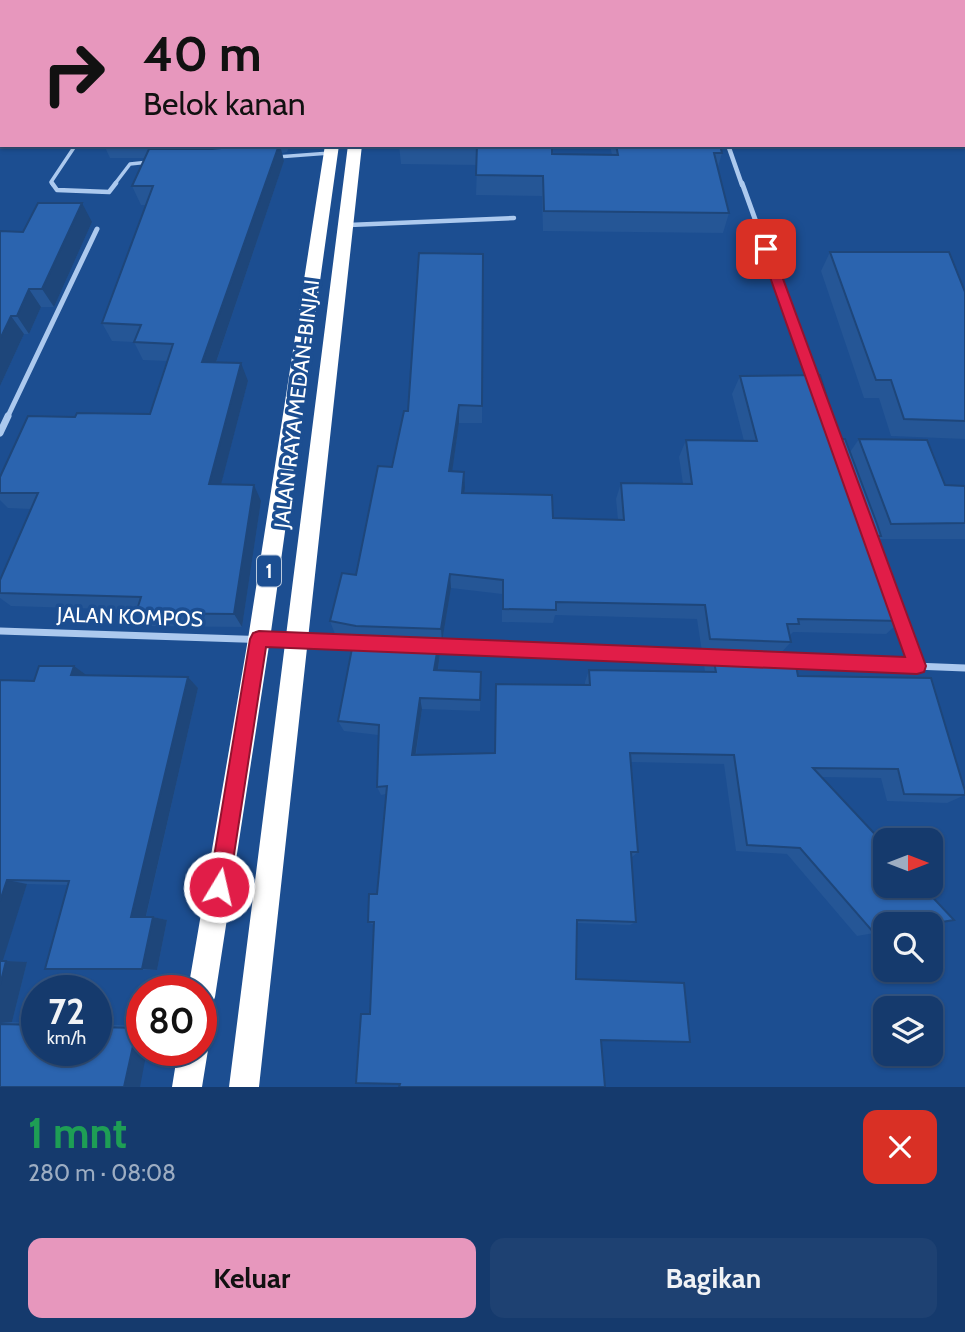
<!DOCTYPE html>
<html lang="id">
<head>
<meta charset="utf-8">
<style>
	:root { --surface:#153a6d; --page:#1e4172; --text:#f1f3f6; --muted:#9dadc2; --line:#345480; --accent:#e797bd }
	body { margin:0; font-family:Cabin,sans-serif; background:var(--page); color:var(--text); height:100vh; display:flex; flex-direction:column; font-size:26px; white-space:nowrap }
	* { box-sizing:border-box; margin:0 }
	p { font-size:23px; color:var(--muted) }
	.icon { flex:none; width:38px; height:38px; fill:none; stroke:currentColor; stroke-width:2; stroke-linecap:round; stroke-linejoin:round }
	.map { position:relative; height:1087px; overflow:hidden }
	.sheet { display:flex; flex-direction:column; background:var(--surface); flex:1 }
	.sheet>* { flex:none }
	.guide { position:absolute; left:0px; top:0px; width:966px; height:147px; box-shadow:0 2px 5px #0004,0 0 0 2px var(--line); background:#e797bd; color:#111; overflow:hidden }
	.needle { width:46px; rotate:90deg }
	.fabs { position:absolute; left:873px; top:828px; display:grid; gap:14px }
	.fabs a { display:grid; place-items:center; width:70px; height:70px; border-radius:14px; background:var(--surface); box-shadow:0 2px 5px #0004,0 0 0 2px var(--line); font-size:35px }
	.speed { position:absolute; left:21px; top:975px; display:flex; gap:14px; font-size:35px; font-weight:700; text-align:center }
	.speed>* { display:grid; place-content:center; width:91px; height:91px; border-radius:50%; background:var(--surface); box-shadow:0 2px 5px #0004,0 0 0 2px var(--line); line-height:1 }
	.speed small { font-size:18px; font-weight:400 }
	.speed .limit { border:10px solid #d22; background:#fff; color:#111 }
	.pin { position:absolute; display:grid; place-items:center; width:60px; height:60px; color:#fff; margin:-30px; border-radius:14px; box-shadow:0 4px 10px #0006 }
	.me { position:absolute; width:77px; margin:-38px; rotate:9deg; stroke-linejoin:round; filter:drop-shadow(0 0 5px #0008) }
	.turn { display:flex; align-items:center; gap:24px; height:147px; padding:0 28px; font-size:32px }
	.turn .icon { width:91px; height:91px; stroke-width:2.5 }
	.turn b { display:block; font-size:49px; line-height:60px }
	.round { display:grid; place-items:center; flex:none; width:74px; height:74px; border-radius:14px; background:var(--page) }
	.summary { display:flex; align-items:center; justify-content:space-between; height:119px; padding:0 28px }
	h1 { font-size:42px; font-weight:700; line-height:52px; color:#1e9e55 }
	.primary-button { display:flex; gap:14px; margin-top:auto; padding:14px 28px }
	.primary-button a { flex:1; height:80px; border-radius:14px; background:var(--accent); color:#111; font-size:28px; font-weight:700; line-height:80px; text-align:center }
	.primary-button a+a { background:var(--page); color:var(--text) }
	.map>svg:first-child { display:block }
	.lines { fill:none; stroke-linecap:round; stroke-linejoin:round }
	.lane-far1 { stroke:#acc9ee; stroke-width:3.5 }
	.lane { stroke:#acc9ee; stroke-width:4.5 }
	.street-far2 { stroke:#acc9ee; stroke-width:4.5 }
	.street-far1 { stroke:#acc9ee; stroke-width:5 }
	.street { stroke:#acc9ee; stroke-width:7 }
	.highway { fill:#fff; fill-rule:evenodd }
	.wall { fill:#255696; fill-rule:evenodd }
	.shaded-wall { fill:#1e467a }
	.building { fill:#2b64af; stroke:#1e467a; stroke-width:2 }
	.route { fill:#e11d48; stroke:#92132f; stroke-width:2 }
	.labels { text-anchor:middle; stroke-width:7; stroke-linejoin:round; paint-order:stroke }
	.shield { fill:#1c4e91; stroke:#bbcade; stroke-width:2 }
	.shield-label { font-size:19px; font-weight:bold; fill:#fff }
	.street-label { font-size:21px; fill:#fff; stroke:#1c4e91 }
</style>
</head>
<body>
<div class="map">
<svg width="965" height="1087" viewBox="0 0 965 1087">
	<rect width="100%" height="100%" fill="#1c4e91"/>
	<g class="lines">
		<!-- lane-far1 -->
		<path class="lane-far1" d="M277,157L330,153
			M53,185L51,182L75,146
			M114,185L130,164L149,162"/>
		<!-- lane -->
		<path class="lane" d="M52,183L57,190L109,192L116,183
			M349,225L514,218"/>
		<!-- street-far2 -->
		<path class="street-far2" d="M728,145L742,185"/>
		<!-- street-far1 -->
		<path class="street-far1" d="M742,183L814,382
			M7,418L97,229"/>
		<!-- street -->
		<path class="street" d="M0,433L8,416
			M898,614L917,666
			M0,631L359,643
			M431,646L716,658
			M787,661L965,668"/>
		<!-- highway -->
		<path class="highway" d="M345,0H357L344,2Z
			M367,0H379V2H367Z
			M325,145H339L270,639L215,997L211,1007L201,1011V990H188L248,639Z
			M348,145H362L259,1087H229Z
			M201,1039L208,1050L202,1087H172L178,1050H201Z"/>
	</g>
	<!-- wall -->
	<path class="wall" d="M785,0H845L844,2H785Z
		M104,145H290L287,152L282,153L284,161L216,363L248,381L221,484L261,501L242,627L148,626L136,613L137,610L11,606L0,598V580L31,509L8,508L0,500V477L75,417L150,414L167,361L143,360L134,342L112,341L102,323L146,205H141L132,186L145,158H110Z
		M399,145H552V154L612,155L610,145H720L722,153L718,167L729,213L723,233L543,231L542,196L476,195L477,165L401,164Z
		M92,222L54,307H41L29,334H24L0,386L23,232Z
		M830,252L965,292V439L891,436L879,398H864L821,271Z
		M483,254L482,423H459L452,471L465,488L464,493L553,518L618,520L616,499L621,483L683,484L679,457L686,440L744,441L732,394L740,376L840,439L850,452L859,439L945,485L965,486V539H878L877,540L901,621L886,634L793,632L790,635L791,642L780,654L798,676L965,791V795L947,803L887,801L881,778L821,777L886,931L857,936L787,854L736,851L724,764L631,762L638,852L631,858L636,922L630,925L577,923L576,979L601,1040L400,1084L361,1014L370,1013L374,925L368,922L377,894L386,794L381,795L377,787L378,735L344,731L338,721L359,638L335,634L330,621L356,575L392,467L408,411ZM451,588L502,594V622L553,623L555,615L697,619L702,652H712L704,664L705,672L589,670L585,682V685L495,753L416,755L422,709L480,711L481,672L438,670L440,654L439,642H442Z
		M86,675L188,677L198,688L146,917H153L167,920L157,970L45,969L68,885L27,884L2,961L27,962L12,1022L37,1023V1050H96V1024L142,1026V1050L0,1087V680L34,681Z"/>
	<!-- shaded-wall -->
	<path class="shaded-wall" d="M279,145H280L284,161L210,380L202,362Z
		M82,203L92,222L54,307L42,289Z
		M29,289L41,307L29,334L17,316Z
		M11,316L24,334L0,386V339Z
		M241,363L248,381L217,500L209,484Z
		M459,405V423L450,487L449,471Z
		M464,472L465,488L462,509V493Z
		M254,485L261,501L242,627L234,614Z
		M450,574L451,588L442,642L441,629Z
		M439,641L440,654L436,682L434,670Z
		M74,666L89,677L71,675Z
		M188,677L198,688L145,920L131,917Z
		M420,698L422,709L414,765L412,755Z
		M7,880L27,884L2,963H0V901Z
		M153,917L167,920L157,970L142,969Z
		M6,961L27,962L12,1022L0,1023V985Z
		M142,1027V1050H147L140,1087H124L137,1028Z"/>
	<!-- building -->
	<path class="building" d="M29,0H64L63,2H28Z
		M126,0H292V2H125Z
		M441,0H543V2H441Z
		M637,0H654L655,2H637Z
		M250,145H279L202,362L241,363L209,484L254,485L234,614L136,613L141,597L0,593V580L38,493H0V477L28,416L75,417L77,413L150,414L173,344L134,342L141,325L102,323L153,186H132L149,149H212Z
		M474,145H552V154L618,155L616,145H720L722,153H714L729,213L544,211L543,176L476,175L477,145Z
		M38,203H82L42,289H29L17,316H11L0,339V231L23,232Z
		M830,252H949L965,292V421L904,419L891,380H876Z
		M419,253L483,254L482,406L459,405L449,471L464,472L462,493L552,495L553,518L624,520L621,483L692,484L686,440L757,441L740,376L820,375L840,439H845L877,524L881,536H876L901,621L798,619L799,624H787L791,642L710,639L705,605L556,602V610L503,609V580L450,574L441,629L356,626L330,621L342,573L356,575L378,466L392,467L404,411H408Z
		M859,439L927,440L945,485L965,486V523L891,524Z
		M354,638L439,641L434,670L481,672L480,700L420,698L412,755L495,753L496,684L590,685L589,670L716,672L712,652L794,655L798,676L931,678L965,791V795L904,794L898,769L813,768L886,846V886H922L954,920L929,924H886V931L874,933L800,848L747,845L734,755L630,753L638,852H631L636,922L577,920L576,979L684,983L690,1042L601,1040L605,1087H399L400,1084L356,1083L361,1014H370L374,922H368L369,894H377L387,786L377,787L379,725L338,721Z
		M39,666H74L71,675L188,677L131,917H153L142,969H45L69,881L7,880L0,901V680L34,681Z
		M0,961H6L0,985Z
		M0,1024L37,1025V1050H96V1027L137,1028L124,1087H0Z"/>
	<!-- route -->
	<path class="route" d="M766,245L772,249L926,666L924,672L917,674L266,647L229,887L226,894L219,897L212,894L209,887L250,639L253,633L259,631L905,657L760,249Z"/>
	<g class="labels">
		<!-- shield labels -->
		<rect class="shield" x="257" y="555.5" width="24" height="31" rx="5"/>
		<g class="shield-label">
			<text x="269" y="578">1</text>
		</g>
		<!-- street labels -->
		<g class="street-label">
			<text transform="translate(297 404) rotate(-83)" y="7">JALAN RAYA MEDAN-BINJAI</text>
			<text transform="translate(130 617) rotate(2)" y="7">JALAN KOMPOS</text>
		</g>
	</g>
</svg>
<div class="fabs">
<a><svg class="needle" viewBox="-14 -14 28 28"><path d="M0-13l5 13h-10z" fill="#e53935"/><path d="M0 13l5-13h-10z" fill="#9dadc2"/></svg></a>
<a><svg class="icon" aria-label="search" viewBox="0 0 24 24"><circle cx="10" cy="10" r="6"/><path d="M15 15l6 6"/></svg></a>
<a><svg class="icon" aria-label="layers" viewBox="0 0 24 24"><path d="M12 4l9 5-9 5-9-5zM3 14l9 5 9-5"/></svg></a>
</div>
<div class="speed"><div>72<small>km/h</small></div><div class="limit">80</div></div>
<div class="pin" style="left:766px;top:249px;background:#d93025"><svg class="icon" aria-label="arrive" viewBox="0 0 24 24"><path d="M6 21V4h12l-3 4 3 4H6"/></svg></div>
<svg class="me" style="left:219px;top:887px" viewBox="-20 -20 40 40"><circle r="17" fill="#e11d48" stroke="#fff" stroke-width="3"/><path d="M0-11L8 9 0 5-8 9z" fill="#fff"/></svg>
<div class="guide">
<div class="turn"><svg class="icon" aria-label="right" viewBox="0 0 24 24"><path d="M7 20v-9h11M14 6l5 5-5 5"/></svg><div><b>40 m</b>Belok kanan</div></div>
</div>
</div>
<section class="sheet">
<div class="summary"><div><h1>1 mnt</h1><p>280 m · 08:08</p></div><a class="round" style="background:#d93025;color:#fff"><svg class="icon" aria-label="close" viewBox="0 0 24 24"><path d="M6 6l12 12M18 6L6 18"/></svg></a></div>
<div class="primary-button"><a>Keluar</a><a>Bagikan</a></div>
</section>
</body>
</html>
